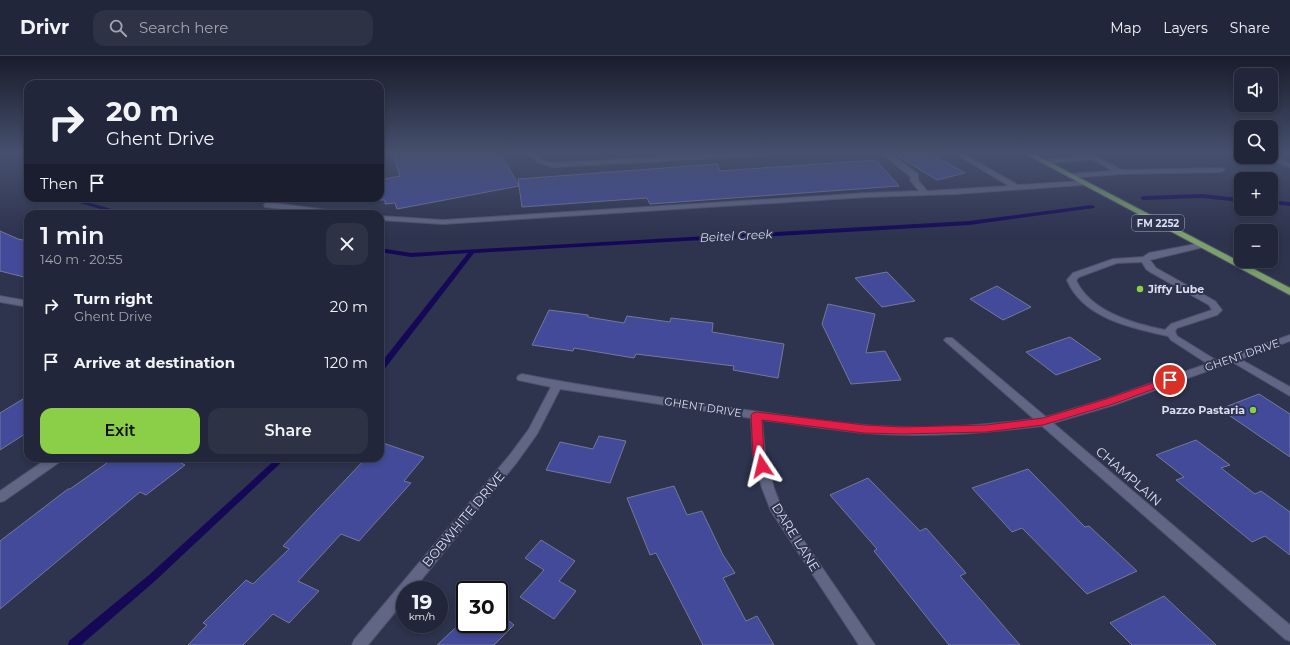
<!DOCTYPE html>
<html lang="en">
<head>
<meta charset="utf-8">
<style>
	:root { --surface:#22263a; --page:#2e3245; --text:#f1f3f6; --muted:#a2a5af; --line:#3f4354; --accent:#8bce47 }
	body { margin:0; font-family:Montserrat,sans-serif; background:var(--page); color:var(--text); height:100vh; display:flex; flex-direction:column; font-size:15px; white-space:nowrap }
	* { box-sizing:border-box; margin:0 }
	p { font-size:13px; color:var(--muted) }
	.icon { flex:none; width:22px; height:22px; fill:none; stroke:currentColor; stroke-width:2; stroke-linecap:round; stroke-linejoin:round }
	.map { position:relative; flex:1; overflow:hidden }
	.panel { position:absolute; left:24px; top:154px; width:360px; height:252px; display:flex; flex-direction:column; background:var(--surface); border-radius:12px; box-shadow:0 2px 6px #0003,0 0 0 1px var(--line) }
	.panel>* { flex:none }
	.top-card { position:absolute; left:24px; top:24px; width:360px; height:122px; border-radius:12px; box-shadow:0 2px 6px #0003,0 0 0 1px var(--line); background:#22263a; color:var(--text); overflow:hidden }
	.buttons { position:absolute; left:1234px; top:12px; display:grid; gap:8px }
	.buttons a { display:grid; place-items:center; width:44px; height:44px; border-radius:8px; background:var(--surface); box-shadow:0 2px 6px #0003,0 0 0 1px var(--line); font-size:20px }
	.speed { position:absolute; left:396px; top:525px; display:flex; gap:8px; font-size:20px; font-weight:700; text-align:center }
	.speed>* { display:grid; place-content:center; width:52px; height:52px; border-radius:50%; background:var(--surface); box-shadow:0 2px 6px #0003,0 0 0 1px var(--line); line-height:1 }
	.speed small { font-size:10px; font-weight:400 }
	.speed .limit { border:2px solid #111; border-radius:6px; background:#fff; color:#111 }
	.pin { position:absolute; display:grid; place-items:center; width:34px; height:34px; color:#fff; margin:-17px; border:2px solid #fff; border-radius:50%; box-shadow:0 1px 4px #0007 }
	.me { position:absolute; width:44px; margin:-22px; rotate:350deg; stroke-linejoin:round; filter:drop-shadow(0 0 3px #0008) }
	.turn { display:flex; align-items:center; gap:14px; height:84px; padding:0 16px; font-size:18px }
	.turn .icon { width:52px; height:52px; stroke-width:2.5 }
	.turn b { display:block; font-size:28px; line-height:34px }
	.then { display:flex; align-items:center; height:38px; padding:0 16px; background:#0003; gap:8px; font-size:15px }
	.round { display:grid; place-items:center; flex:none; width:42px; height:42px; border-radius:12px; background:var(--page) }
	.summary { display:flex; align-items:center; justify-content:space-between; height:68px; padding:0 16px }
	h1 { font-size:24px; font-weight:600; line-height:30px }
	.cta { display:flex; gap:8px; margin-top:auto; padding:8px 16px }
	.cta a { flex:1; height:46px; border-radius:12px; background:var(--accent); color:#111; font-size:16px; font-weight:600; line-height:46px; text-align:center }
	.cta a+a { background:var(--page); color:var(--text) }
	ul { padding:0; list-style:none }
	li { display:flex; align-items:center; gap:12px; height:56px; padding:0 16px }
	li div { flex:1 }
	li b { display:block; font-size:15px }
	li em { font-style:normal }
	header { display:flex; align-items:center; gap:24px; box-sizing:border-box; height:56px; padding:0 20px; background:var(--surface); border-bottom:1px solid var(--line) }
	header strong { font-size:19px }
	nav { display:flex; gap:22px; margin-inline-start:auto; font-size:14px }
	.search { width:280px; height:36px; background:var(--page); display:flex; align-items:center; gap:10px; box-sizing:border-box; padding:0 14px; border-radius:12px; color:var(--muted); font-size:15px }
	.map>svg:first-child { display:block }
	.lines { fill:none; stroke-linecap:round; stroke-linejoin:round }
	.stream { fill:#140857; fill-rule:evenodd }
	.building { fill:#434a99; stroke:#737998 }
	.service-casing { stroke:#4e5168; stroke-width:2 }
	.minor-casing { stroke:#4e5168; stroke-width:2 }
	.primary-casing { stroke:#4e5168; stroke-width:2 }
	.service { fill:#606684; fill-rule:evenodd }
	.minor { fill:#606684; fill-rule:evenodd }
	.primary { fill:#7ca06b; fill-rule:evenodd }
	.route { fill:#e11d48; stroke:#92132f }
	.poi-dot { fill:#8bce47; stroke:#2e334e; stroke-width:1.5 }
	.labels { text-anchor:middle; stroke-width:4; stroke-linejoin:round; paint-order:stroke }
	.shield { fill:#2e334e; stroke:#a6abbf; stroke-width:1 }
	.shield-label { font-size:10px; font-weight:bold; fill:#dadeef }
	.poi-label { font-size:11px; font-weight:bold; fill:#dadeef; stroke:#2e334e; text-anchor:start }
	.street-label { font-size:11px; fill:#dadeef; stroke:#2e334e }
	.water-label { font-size:12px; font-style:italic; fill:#d2d7ee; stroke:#2e334e }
	.near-street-label { font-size:13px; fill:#dadeef; stroke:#2e334e }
</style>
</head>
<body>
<header>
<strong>Drivr</strong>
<div class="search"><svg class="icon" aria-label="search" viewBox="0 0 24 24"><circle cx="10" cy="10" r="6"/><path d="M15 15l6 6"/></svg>Search here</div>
<nav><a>Map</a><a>Layers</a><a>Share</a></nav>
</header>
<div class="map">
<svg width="1290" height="589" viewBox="0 0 1290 589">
	<rect width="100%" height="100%" fill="#2e334e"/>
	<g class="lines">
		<!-- stream -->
		<path class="stream" d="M16,97H21L28,103V107Z
			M1202,138L1241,142V146L1202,142L1143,144L1140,142L1143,140Z
			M63,142H72L126,157L127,158H118Z
			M1271,144L1290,146V150L1271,148Z
			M1092,149L1095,151L1094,152L969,169L474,197L383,315H380V308L468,197L411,201L380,196V192L411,197L969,165Z
			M277,402H286L155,525L81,589H68L69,585L149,519Z"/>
	</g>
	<!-- building -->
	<path class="building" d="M406,97H500L519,130L397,153L395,147L385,148V144H380V124L400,120L393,99Z
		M893,97H930L965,117L937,124Z
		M876,104L899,130L650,148L647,142L522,151L518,123L717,108L720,115Z
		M0,175L18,183L28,185V222L0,215Z
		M887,216L915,245L882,251L855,222Z
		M997,230L1031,251L1003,264L970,243Z
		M828,248L875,258L866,297L885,295L901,324L851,328L822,268Z
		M549,254L588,259V261L624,267L627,260L670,266L671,262L713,267L712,276L784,288L778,322L733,314L734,310L636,298L634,302L574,292L573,295L532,289Z
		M1070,281L1101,303L1056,319L1026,296Z
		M1259,338L1290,358V401L1220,353Z
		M28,340V376L0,394V357Z
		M599,380L626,385L610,427L546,414L560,386L593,393Z
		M1196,384L1230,409L1221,412L1255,438L1261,435L1290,456V499L1265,480L1252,486L1176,424L1184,421L1156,399Z
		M380,386L424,401L404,425L411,427L359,485L341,478L298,525L319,535L289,567L273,558L243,589H188L207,569L203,567L246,524L253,528L289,493L283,490L366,402H380Z
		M114,402H171L185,409L146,439L140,436L0,553V485L68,433H70Z
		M1028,413L1085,471L1089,470L1137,515L1087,538L1022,472L1012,476L972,432Z
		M868,422L920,475L926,472L966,517L960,520L1020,589H949L874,495L877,493L830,439Z
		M674,430L687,459L702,455L723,499L735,517L723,522L746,565L757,560L774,589H703L656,497L650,499L627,442Z
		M541,484L575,505L559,525L576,535L554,563L520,541L544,514L525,502Z
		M1164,540L1216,589H1132L1110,567Z
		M499,557L514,569L494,589H437L465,563V568H499Z"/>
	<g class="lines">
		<!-- service casing -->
		<g class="service-casing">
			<path id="service" d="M531,97H537L542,104L552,107L731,97H774L771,99L552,111L537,106Z
				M881,97H889L918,118V124L927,135L1009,130L954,97H962L1018,129L1082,125L1086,127L1082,129L956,138L867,141L443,168L380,164V160L443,164L867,137L919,135L910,124L911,121Z
				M1093,99L1122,114L1221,112L1225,114L1221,116L1121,118L1071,122L1067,120L1068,118L1113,115L1092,103L1043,108L1040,106L1043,104Z
				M1271,100L1290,107V111L1263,101Z
				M269,142H277L273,147L343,156L347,158H324L265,151L264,149Z
				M1201,187L1205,189L1204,191L1150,204L1156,212L1215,245L1222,254L1217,259L1177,272L1175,275L1177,280L1219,306L1220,308L1219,310H1211L1171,284L1168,280C1131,272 1083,262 1067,224L1073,217L1113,203L1143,201L1149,197ZM1142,206L1146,213L1150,216L1209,249L1212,254L1171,268L1165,274C1135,268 1090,256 1076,224L1079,221L1117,207Z
				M1233,299L1290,331V340L1229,304L1228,302L1229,300Z"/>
		</g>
		<!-- minor casing -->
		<g class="minor-casing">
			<path id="minor" d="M0,240L28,245V251L0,246Z
				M1290,279V285L1114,349L1053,367L1290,569V585L1285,583L1042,370C983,377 924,382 865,377C831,374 796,368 762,364L765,399L774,432L782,453L875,589H859L771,455L762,432L753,399L751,362L560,333L537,378L517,406L413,534H405V544L368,589H352L354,584L509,400L529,373L551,331L518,324L517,322L518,320L522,318C581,330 640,338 699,347C754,355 809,364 864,369C920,374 978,370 1034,363L946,286L944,284L946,282H952L1046,361L1106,343Z
				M48,402H63L61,405L4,445L0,446V435Z"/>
		</g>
		<!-- primary casing -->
		<g class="primary-casing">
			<path id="primary" d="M1024,97H1032L1290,232V239Z"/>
		</g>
		<!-- service -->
		<use href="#service" class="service"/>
		<!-- minor -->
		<use href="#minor" class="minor"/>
		<!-- primary -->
		<use href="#primary" class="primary"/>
	</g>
	<!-- sky -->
	<linearGradient id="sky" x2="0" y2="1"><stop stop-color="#191c2b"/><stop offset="0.54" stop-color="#46506e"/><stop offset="1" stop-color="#46506e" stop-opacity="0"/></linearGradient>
	<rect width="1290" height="180" fill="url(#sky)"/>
	<!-- route -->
	<path class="route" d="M1170,321L1173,322L1175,324L1173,326L1113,348L1043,369L986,376L902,378L864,377L762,364L764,399L767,410L766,413L762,414L758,413L753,399L751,359L753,357L756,356L864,369L902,371L986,369L1043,362L1106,343Z"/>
	<!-- markers -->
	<g class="poi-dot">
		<circle cx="1140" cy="233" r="4"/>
		<circle cx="1253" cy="354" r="4"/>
	</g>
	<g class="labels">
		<!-- shield labels -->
		<rect class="shield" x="1132" y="159" width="52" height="16" rx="3"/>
		<g class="shield-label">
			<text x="1158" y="171">FM 2252</text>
		</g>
		<!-- poi labels -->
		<g class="poi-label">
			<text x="1148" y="237">Jiffy Lube</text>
			<text x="1245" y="358" text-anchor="end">Pazzo Pastaria</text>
		</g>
		<!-- street labels -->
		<g class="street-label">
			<text transform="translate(1242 299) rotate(-19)" y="4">GHENT DRIVE</text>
			<text transform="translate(703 351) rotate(9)" y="4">GHENT DRIVE</text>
		</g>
		<!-- water labels -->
		<g class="water-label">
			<text transform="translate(736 180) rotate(-3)" y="4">Beitel Creek</text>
		</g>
		<!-- near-street labels -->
		<g class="near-street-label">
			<text transform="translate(1129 420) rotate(41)" y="5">CHAMPLAIN</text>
			<text transform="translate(463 463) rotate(-50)" y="5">BOBWHITE DRIVE</text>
			<text transform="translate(796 481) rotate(58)" y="5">DARE LANE</text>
		</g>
	</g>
</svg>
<div class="buttons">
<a><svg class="icon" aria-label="sound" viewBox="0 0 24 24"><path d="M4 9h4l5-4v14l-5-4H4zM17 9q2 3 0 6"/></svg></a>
<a><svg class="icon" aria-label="search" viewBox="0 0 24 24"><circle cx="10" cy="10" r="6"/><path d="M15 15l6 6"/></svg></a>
<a>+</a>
<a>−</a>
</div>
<div class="speed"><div>19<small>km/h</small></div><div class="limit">30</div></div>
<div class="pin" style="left:1170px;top:324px;background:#d93025"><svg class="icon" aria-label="arrive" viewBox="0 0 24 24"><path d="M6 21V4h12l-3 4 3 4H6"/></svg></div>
<svg class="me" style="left:762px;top:410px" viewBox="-20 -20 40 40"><path d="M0-17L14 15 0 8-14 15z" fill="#e11d48" stroke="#fff" stroke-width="4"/></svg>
<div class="top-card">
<div class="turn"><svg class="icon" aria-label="right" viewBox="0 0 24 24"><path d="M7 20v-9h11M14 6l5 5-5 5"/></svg><div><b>20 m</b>Ghent Drive</div></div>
<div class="then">Then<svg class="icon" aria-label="arrive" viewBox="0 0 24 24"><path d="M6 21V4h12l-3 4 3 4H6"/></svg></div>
</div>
<section class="panel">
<div class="summary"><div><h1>1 min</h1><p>140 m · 20:55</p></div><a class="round"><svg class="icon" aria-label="close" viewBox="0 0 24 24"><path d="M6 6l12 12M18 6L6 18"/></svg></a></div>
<ul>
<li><svg class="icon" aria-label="right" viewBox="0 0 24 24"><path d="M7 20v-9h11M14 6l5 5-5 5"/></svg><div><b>Turn right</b><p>Ghent Drive</p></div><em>20 m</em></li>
<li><svg class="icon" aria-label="arrive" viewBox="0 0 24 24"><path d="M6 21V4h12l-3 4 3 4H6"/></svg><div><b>Arrive at destination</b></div><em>120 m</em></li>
</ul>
<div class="cta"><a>Exit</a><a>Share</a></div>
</section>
</div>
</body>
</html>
